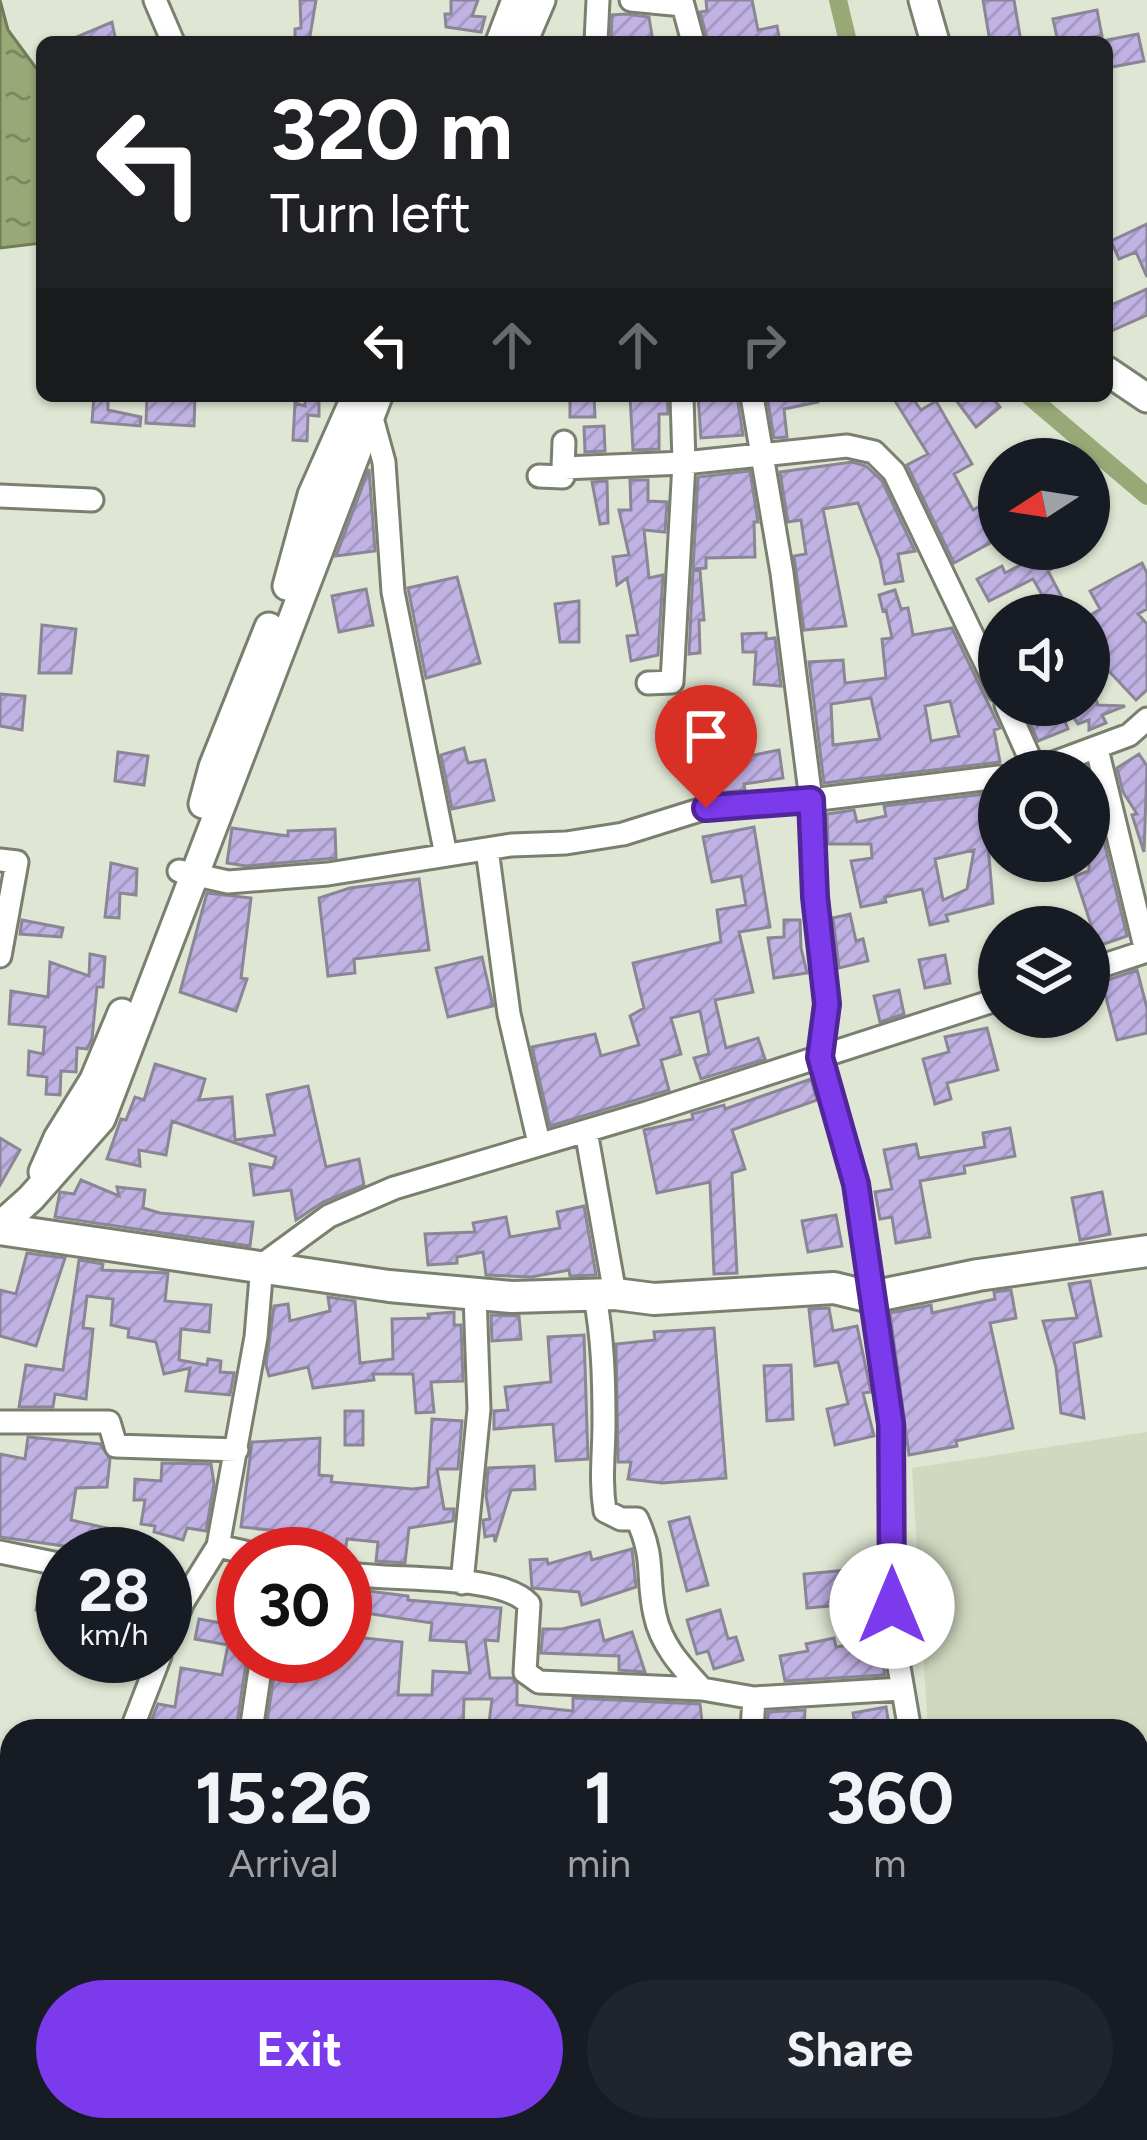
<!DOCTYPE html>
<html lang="en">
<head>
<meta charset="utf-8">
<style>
	:root { --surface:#171b24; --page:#20242c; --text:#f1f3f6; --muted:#9ea1a6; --accent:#7c3aed }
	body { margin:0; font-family:Figtree,sans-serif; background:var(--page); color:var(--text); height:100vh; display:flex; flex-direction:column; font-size:45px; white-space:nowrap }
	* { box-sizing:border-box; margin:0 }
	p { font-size:39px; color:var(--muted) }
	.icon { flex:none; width:66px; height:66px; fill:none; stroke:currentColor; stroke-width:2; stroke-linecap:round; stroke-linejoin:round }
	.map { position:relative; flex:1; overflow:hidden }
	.sheet { position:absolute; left:0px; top:1719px; width:1149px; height:423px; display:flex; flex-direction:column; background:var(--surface); border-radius:36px 36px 0 0; box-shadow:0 3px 9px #0004 }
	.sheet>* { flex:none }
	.top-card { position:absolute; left:36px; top:36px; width:1077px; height:366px; border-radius:18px; box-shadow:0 3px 9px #0004; background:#202124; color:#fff; overflow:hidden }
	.needle { width:78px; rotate:258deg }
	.buttons { position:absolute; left:978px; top:438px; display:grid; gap:24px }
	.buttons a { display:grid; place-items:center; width:132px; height:132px; border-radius:50%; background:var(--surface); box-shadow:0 3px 9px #0004; font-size:60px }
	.speed { position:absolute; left:36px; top:1527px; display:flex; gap:24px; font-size:60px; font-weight:700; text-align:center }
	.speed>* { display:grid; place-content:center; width:156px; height:156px; border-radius:50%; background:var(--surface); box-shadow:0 3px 9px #0004; line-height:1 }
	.speed small { font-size:30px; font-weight:400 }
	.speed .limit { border:18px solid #d22; background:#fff; color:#111 }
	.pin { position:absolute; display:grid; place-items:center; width:102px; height:102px; color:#fff; margin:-123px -51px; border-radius:50% 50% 50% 0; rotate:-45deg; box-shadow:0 0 12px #0007 }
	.pin .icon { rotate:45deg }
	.me { position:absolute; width:132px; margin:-66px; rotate:0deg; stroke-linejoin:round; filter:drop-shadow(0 0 9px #0008) }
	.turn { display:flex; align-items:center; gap:42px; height:252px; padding:0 36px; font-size:54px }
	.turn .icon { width:156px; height:156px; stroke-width:2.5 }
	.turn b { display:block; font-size:84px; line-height:102px }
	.lanes { display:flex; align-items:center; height:114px; padding:0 36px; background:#0003; justify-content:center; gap:60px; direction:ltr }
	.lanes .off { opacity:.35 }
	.eta { display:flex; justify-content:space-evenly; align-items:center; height:204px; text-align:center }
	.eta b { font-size:72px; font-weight:700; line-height:84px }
	.cta { display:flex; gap:24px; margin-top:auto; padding:24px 36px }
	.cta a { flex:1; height:138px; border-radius:72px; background:var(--accent); color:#fff; font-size:48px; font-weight:700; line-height:138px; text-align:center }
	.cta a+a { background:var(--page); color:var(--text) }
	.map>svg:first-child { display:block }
	.built { fill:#d0d9c0 }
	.water { fill:url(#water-ripples); stroke:#717c58; stroke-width:3 }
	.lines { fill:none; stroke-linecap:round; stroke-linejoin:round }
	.canal { stroke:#98a877; stroke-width:18 }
	.building { fill:url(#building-hatch); stroke:#8a8696; stroke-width:3; fill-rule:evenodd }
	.street-casing { stroke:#7a806f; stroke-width:27 }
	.secondary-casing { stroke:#7a806f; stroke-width:33 }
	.primary-casing { stroke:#7a806f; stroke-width:36 }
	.street { stroke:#fff; stroke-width:21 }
	.secondary { stroke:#fff; stroke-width:27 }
	.primary { stroke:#fff; stroke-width:30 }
	.route-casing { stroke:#51269a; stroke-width:30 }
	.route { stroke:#7c3aed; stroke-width:21 }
</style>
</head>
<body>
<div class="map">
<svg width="1147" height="2140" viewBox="0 0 1147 2140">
	<defs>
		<pattern id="water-ripples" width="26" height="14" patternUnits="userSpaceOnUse" patternTransform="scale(3)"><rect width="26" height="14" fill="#98a877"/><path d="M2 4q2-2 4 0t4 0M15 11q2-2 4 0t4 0" fill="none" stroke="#7b8860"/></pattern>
		<pattern id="building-hatch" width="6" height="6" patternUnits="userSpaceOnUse" patternTransform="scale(3)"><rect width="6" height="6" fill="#c1b2e4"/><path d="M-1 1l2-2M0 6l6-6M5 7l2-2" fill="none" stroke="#a598c3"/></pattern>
	</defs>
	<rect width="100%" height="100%" fill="#dfe6d3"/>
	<!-- built -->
	<path class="built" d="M1147,1432V1964H1137V1731H928L912,1468Z"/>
	<!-- water -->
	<path class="water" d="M0,0L8,30L42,76V243L0,248Z"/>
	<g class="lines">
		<!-- canal -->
		<path class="canal" d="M838,0L848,42
			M1029,396L1147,496"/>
	</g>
	<!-- building -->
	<path class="building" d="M300,0H316L309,42H295V29L301,28Z
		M451,0H478L472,16L485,17L481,32L446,27L445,14H451Z
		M706,0H752L758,30L777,26L780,42H708L700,12L707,11Z
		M983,0H1014L1021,42H990Z
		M1097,10L1102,36L1058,42L1053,19Z
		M626,14L649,17L653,42H611L612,15Z
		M112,22L116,42H65Z
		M1138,34L1144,61L1107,68V40Z
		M1147,224V277L1136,252L1119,259L1111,241Z
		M1147,289V315L1111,331L1107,307Z
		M94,396H108V410L141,417L140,426L92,422Z
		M147,396H195L194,426L146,423Z
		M305,396H319V416L308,415L307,441L293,440L295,403L305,406Z
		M570,396H594L595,417H570Z
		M630,396H667L668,414H659V449L633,450Z
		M698,396H737L743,435L701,438Z
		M767,396H817L818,402L784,409L787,437L774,438Z
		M892,396H911L921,410L936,401L972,464L954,474L973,510L999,495V538L954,563L907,465L928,454Z
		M953,396H991L1000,407L976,427Z
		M604,426L605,451L585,452L584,427Z
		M852,462L866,466L882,481L915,551L898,554L903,581L885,584L880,559L858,503L823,509L846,626L804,630L794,556L806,554L801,520L788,522L780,472Z
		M369,469L375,551L336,556Z
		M750,471L758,522H754L755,557L706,558V568L693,569L698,477Z
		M630,480H648V501L667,502L665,532L644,530L649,578L663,575L658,655L631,661L627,636L638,635L627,578L617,585L613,557L629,555L619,510H631Z
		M607,481L608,523L600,524L592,482Z
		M1051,549H1086L1048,571L1067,607L1053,614L1033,579L989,601L977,579L1002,566L1005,573Z
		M1142,563L1147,573V609L1138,614L1147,624V690L1136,700L1089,650V616L1100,609L1090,591Z
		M700,570L704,620H699L700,653L689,654L693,571Z
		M457,577L480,663L426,678L408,588Z
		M366,589L373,625L339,632L332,596Z
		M895,590L901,609L908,608L913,635L952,628L1000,728L994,730L1000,762L824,783L809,662L843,660L845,683L886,678L882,639L892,638L886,610L883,611L879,595ZM871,698L880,739L833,745L831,704ZM950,701L959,736L931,741L925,706Z
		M579,601V642H560L555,604Z
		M42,625L76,629L71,673H39Z
		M766,633V639L775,638L781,686L754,684L756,652H743L742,634Z
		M1090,683L1098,705L1125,706L1102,715L1106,723L1089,730V720L1078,724L1072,715L1064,719L1068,729L1038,741L1022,705H1089Z
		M0,694L25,696L22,730L0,726Z
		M687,700V705L708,703L712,739L672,742L669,702Z
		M464,748L468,763L485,760L494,800L452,809L441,755Z
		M779,750L783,778L744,784L745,790L698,795L693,767Z
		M118,752L148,756L144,785L115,781Z
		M1139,754L1147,766L1144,852L1132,815L1137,814L1123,792L1117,768Z
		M1089,780L1127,936L1098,946L1075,876L1089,871Z
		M985,794L987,808L999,805V834L992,835L994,844L988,845L993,903L946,915L948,921L930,925L922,889L885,897L886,902L861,907L851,861L872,858L871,844H828L827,814L854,810L857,822L886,816L884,806ZM974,850L967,889L943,900L935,859Z
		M754,827L770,927L739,932L753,992L715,1000L726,1048L758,1038L765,1059L701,1079L694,1058L709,1054L700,1011L671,1018L681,1054L661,1060L669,1090L550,1126L532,1047L595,1034L601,1056L639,1045L630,1016L644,1008L633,963L721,942L717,910L746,905L741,876L712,882L703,837Z
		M232,828L288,836V831L335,829L336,858L246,866L227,863Z
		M111,863L137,869L136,895L120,893L119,918L105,917Z
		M419,879L429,950L354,959L355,973L328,976L319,898L350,888Z
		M207,893L251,898L241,978L247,979L236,1011L180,992Z
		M850,914L856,941L863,939L868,961L839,968L833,918Z
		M22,920L63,928L61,937L20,934Z
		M784,920H800L801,948L807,973L774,978L768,938L784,937Z
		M90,954L105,957L103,987H97L92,1039L87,1049L77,1048L76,1072L61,1071L60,1095L46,1094L47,1077L28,1075L29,1051L43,1054L45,1027L9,1024L11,991L48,997L50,962L89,976Z
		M945,955L950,983L925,988L919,960Z
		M482,957L493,1006L448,1017L436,968Z
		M1137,970L1147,1008V1033L1117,1040L1102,982Z
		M899,990L904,1014L880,1022L874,996Z
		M987,1028L998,1070L947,1083L951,1099L935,1104L923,1059L949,1052L945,1037Z
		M155,1064L205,1079L199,1100L232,1097L235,1140L275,1135L267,1095L308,1086L326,1167L359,1159L364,1185L323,1202L296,1220L291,1190L254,1195L250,1164L273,1168L276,1157L172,1121L166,1155L139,1150L140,1166L107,1159L121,1119L126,1120L135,1097L144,1100Z
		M811,1079L817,1100L732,1130L745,1169L732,1173L737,1273L714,1274L710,1182L657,1193L644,1130L693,1119L692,1114L724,1105L725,1109Z
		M1010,1128L1015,1156L964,1166L965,1173L920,1181L930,1237L896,1243L892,1217L880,1219L875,1192L892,1189L884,1150L916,1144L919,1158L985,1147L983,1133Z
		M0,1138L20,1150L0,1185Z
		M81,1180L119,1196L117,1187L145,1190L143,1208L160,1213L253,1222L250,1246L55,1217L60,1192L74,1194Z
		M1102,1192L1110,1234L1080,1240L1072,1198Z
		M584,1206L596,1275L570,1276L569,1270L531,1277L486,1275L483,1252L457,1257V1263L428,1265L425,1234L475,1232L473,1223L506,1217L510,1237L560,1228L557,1212Z
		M836,1215L842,1246L808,1252L802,1221Z
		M27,1253L65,1258L36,1346L0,1336V1290L16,1294Z
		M79,1260L103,1264L102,1270L168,1273L165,1301L211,1305L209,1332L181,1329L179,1360L207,1365L208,1359L221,1361L220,1372L234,1373L230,1395L186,1391L190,1368L164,1374L156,1342L128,1337L129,1329L111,1325L113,1299L87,1296L83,1328L93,1329L86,1399L55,1394L53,1407H19L26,1365L63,1370Z
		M1090,1281L1101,1336L1074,1343L1084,1418L1061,1413L1056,1367L1043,1321L1077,1318L1069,1284Z
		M1011,1290L1016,1318L990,1323L1013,1428L956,1441L957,1446L909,1455L890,1313L931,1305L932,1313L995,1299L994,1292Z
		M328,1297L355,1301L360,1363L393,1359L392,1319L429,1318L428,1314L454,1312V1325H461L463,1381L431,1382L434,1412L416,1413L413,1374H373L374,1380L313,1388L308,1367L269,1376L266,1365L274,1306L288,1304L290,1321L330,1311Z
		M829,1308L833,1331L857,1326L871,1392L863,1393L874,1436L835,1445L827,1409L848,1404L838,1362L815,1366L809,1309Z
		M491,1315L519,1316L521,1339L492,1341Z
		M714,1328L726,1478L662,1483L628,1479L631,1462H618L616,1344L655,1340L654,1332Z
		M584,1335L588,1459L556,1461L553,1424L494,1429V1411L508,1410L505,1387L551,1382L548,1337Z
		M791,1365L793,1419L767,1421L764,1366Z
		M345,1411H363V1445H345Z
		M432,1419L462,1421L458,1469H437L444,1509H454L453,1521L409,1528L405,1563L376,1561L378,1542L347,1539L345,1554H286L288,1532L241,1527L252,1442L320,1438L319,1475L332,1476L331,1482L413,1489L428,1487Z
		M28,1437L100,1444L110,1459L107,1487L76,1488L71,1520L124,1532L121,1554L0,1537V1454L25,1459Z
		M162,1463L211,1464L214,1484L206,1531L187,1528L183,1540L154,1532L155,1526L141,1524L145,1500H134L135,1479L161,1481Z
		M534,1466L535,1489L511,1490L495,1542L494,1535L485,1537L483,1520L490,1519L486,1496L488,1468Z
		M689,1517L708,1585L687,1591L669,1522Z
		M632,1549L636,1587L582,1605L579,1592L532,1588L530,1560L547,1559L548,1564L590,1552L592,1560Z
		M870,1568L873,1602L807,1608L804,1574Z
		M242,1583L243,1656H247L236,1731H147L158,1704L175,1707L181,1668L222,1675L228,1645L195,1639L199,1619L226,1624Z
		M345,1588L408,1596V1600L501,1608L498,1641L485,1640L490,1678H512L517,1684V1705L573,1711V1698L700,1704L703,1731H488L492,1699H464L463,1731H322L267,1722L277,1656L345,1660V1636L402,1642L398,1695H432L433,1671L470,1673L466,1642L430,1640L432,1623L345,1610Z
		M40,1589L63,1594V1615L36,1610Z
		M720,1610L728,1639L736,1637L743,1660L714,1669L708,1651L697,1654L687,1620Z
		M599,1620L604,1641L632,1632L645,1672L619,1670V1656L541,1653L543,1629H562Z
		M834,1638L836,1647L879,1640L885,1675L785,1681L780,1656L808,1651L806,1644Z
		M886,1707L890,1731H856L853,1713Z
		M805,1710L804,1731H767L768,1712Z"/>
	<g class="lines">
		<!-- street casing -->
		<g class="street-casing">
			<path id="street" d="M155,0L173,42
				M631,0L683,5L693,42
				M596,42L598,0
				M752,396L782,573L811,800L999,777
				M369,407L384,462L393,592L446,855
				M564,442L563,468L684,463L682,396
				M539,476L563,477V468
				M0,496L92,500
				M648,683L672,682L684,463L847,446L874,452L894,472L999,691
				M1006,705L1035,770
				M1097,749L1146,951
				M1032,771L1129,735L1147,719
				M487,849L509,1014L539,1143
				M0,860L17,862L0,956
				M179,871L228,882L328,874L511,845L566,843L623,834L706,808L811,800L815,897L828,1004L820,1057L856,1184L891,1424L893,1632L910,1731
				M1089,970L1147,951
				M586,1131L615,1294
				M595,1297C603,1339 604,1381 604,1423C604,1454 600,1480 605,1511L621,1519H637C656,1561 646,1575 655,1615C661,1645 682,1667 702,1689
				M0,1422H109L116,1446L237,1450
				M0,1552L63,1565
				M253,1554L218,1546L256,1337L262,1265L329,1216L394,1188L646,1113L999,999
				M345,1573C389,1582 501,1572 529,1604L525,1672L539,1682L702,1689L754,1698L901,1689
				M462,1583L479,1409L475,1295
				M165,1645L183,1602L218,1546
				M131,1731L160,1656
				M251,1731L262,1656
				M752,1731L754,1698
				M193,2140L195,2130
				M735,2140L736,2130
				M928,2140V2130"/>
		</g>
		<!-- secondary casing -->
		<g class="secondary-casing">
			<path id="secondary" d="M923,0L935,42
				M500,42L516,0
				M523,42L541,0
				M1107,371L1147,398
				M287,586L312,495L356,396
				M203,804L213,767L269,627
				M43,1172L58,1138L94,1080L122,1013
				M0,1226L31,1198L101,1119L378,396"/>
		</g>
		<!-- primary casing -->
		<g class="primary-casing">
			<path id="primary" d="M0,1229L389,1286L512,1297L615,1294L654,1299L834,1288L871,1297L978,1275L1147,1251"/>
		</g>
		<!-- street -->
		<use href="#street" class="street"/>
		<!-- secondary -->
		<use href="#secondary" class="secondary"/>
		<!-- primary -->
		<use href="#primary" class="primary"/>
	</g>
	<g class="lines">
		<!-- route casing -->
		<g class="route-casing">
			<path id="route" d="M706,808L811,800L815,897L827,1004L820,1057L856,1184L891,1424L892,1606"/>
		</g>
		<!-- route -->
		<use href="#route" class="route"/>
	</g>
</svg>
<div class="buttons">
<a><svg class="needle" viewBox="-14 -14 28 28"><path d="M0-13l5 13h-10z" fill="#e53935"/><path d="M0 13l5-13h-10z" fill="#9ea1a6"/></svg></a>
<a><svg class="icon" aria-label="sound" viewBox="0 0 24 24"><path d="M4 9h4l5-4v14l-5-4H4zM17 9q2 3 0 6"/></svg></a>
<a><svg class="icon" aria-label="search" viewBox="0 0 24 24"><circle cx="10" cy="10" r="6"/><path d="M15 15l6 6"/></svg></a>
<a><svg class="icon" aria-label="layers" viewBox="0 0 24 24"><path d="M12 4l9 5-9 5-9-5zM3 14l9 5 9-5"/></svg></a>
</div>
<div class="speed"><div>28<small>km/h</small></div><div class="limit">30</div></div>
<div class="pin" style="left:706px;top:808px;background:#d93025"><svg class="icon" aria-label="arrive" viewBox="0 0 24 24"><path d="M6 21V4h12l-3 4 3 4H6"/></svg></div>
<svg class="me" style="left:892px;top:1606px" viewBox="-20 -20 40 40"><circle r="19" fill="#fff"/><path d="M0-13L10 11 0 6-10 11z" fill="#7c3aed"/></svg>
<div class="top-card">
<div class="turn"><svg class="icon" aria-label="left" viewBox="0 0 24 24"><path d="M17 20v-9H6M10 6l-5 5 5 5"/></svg><div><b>320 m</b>Turn left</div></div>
<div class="lanes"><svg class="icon" aria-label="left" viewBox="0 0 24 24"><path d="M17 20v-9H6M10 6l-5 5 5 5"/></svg><svg class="icon off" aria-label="ahead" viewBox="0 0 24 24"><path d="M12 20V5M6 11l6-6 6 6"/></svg><svg class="icon off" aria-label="ahead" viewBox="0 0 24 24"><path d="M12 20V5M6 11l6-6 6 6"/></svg><svg class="icon off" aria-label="right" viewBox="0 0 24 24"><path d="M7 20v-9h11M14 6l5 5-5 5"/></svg></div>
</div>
<section class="sheet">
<div class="eta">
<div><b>15:26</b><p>Arrival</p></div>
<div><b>1</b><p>min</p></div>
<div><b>360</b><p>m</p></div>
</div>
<div class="cta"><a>Exit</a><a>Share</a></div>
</section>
</div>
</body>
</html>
